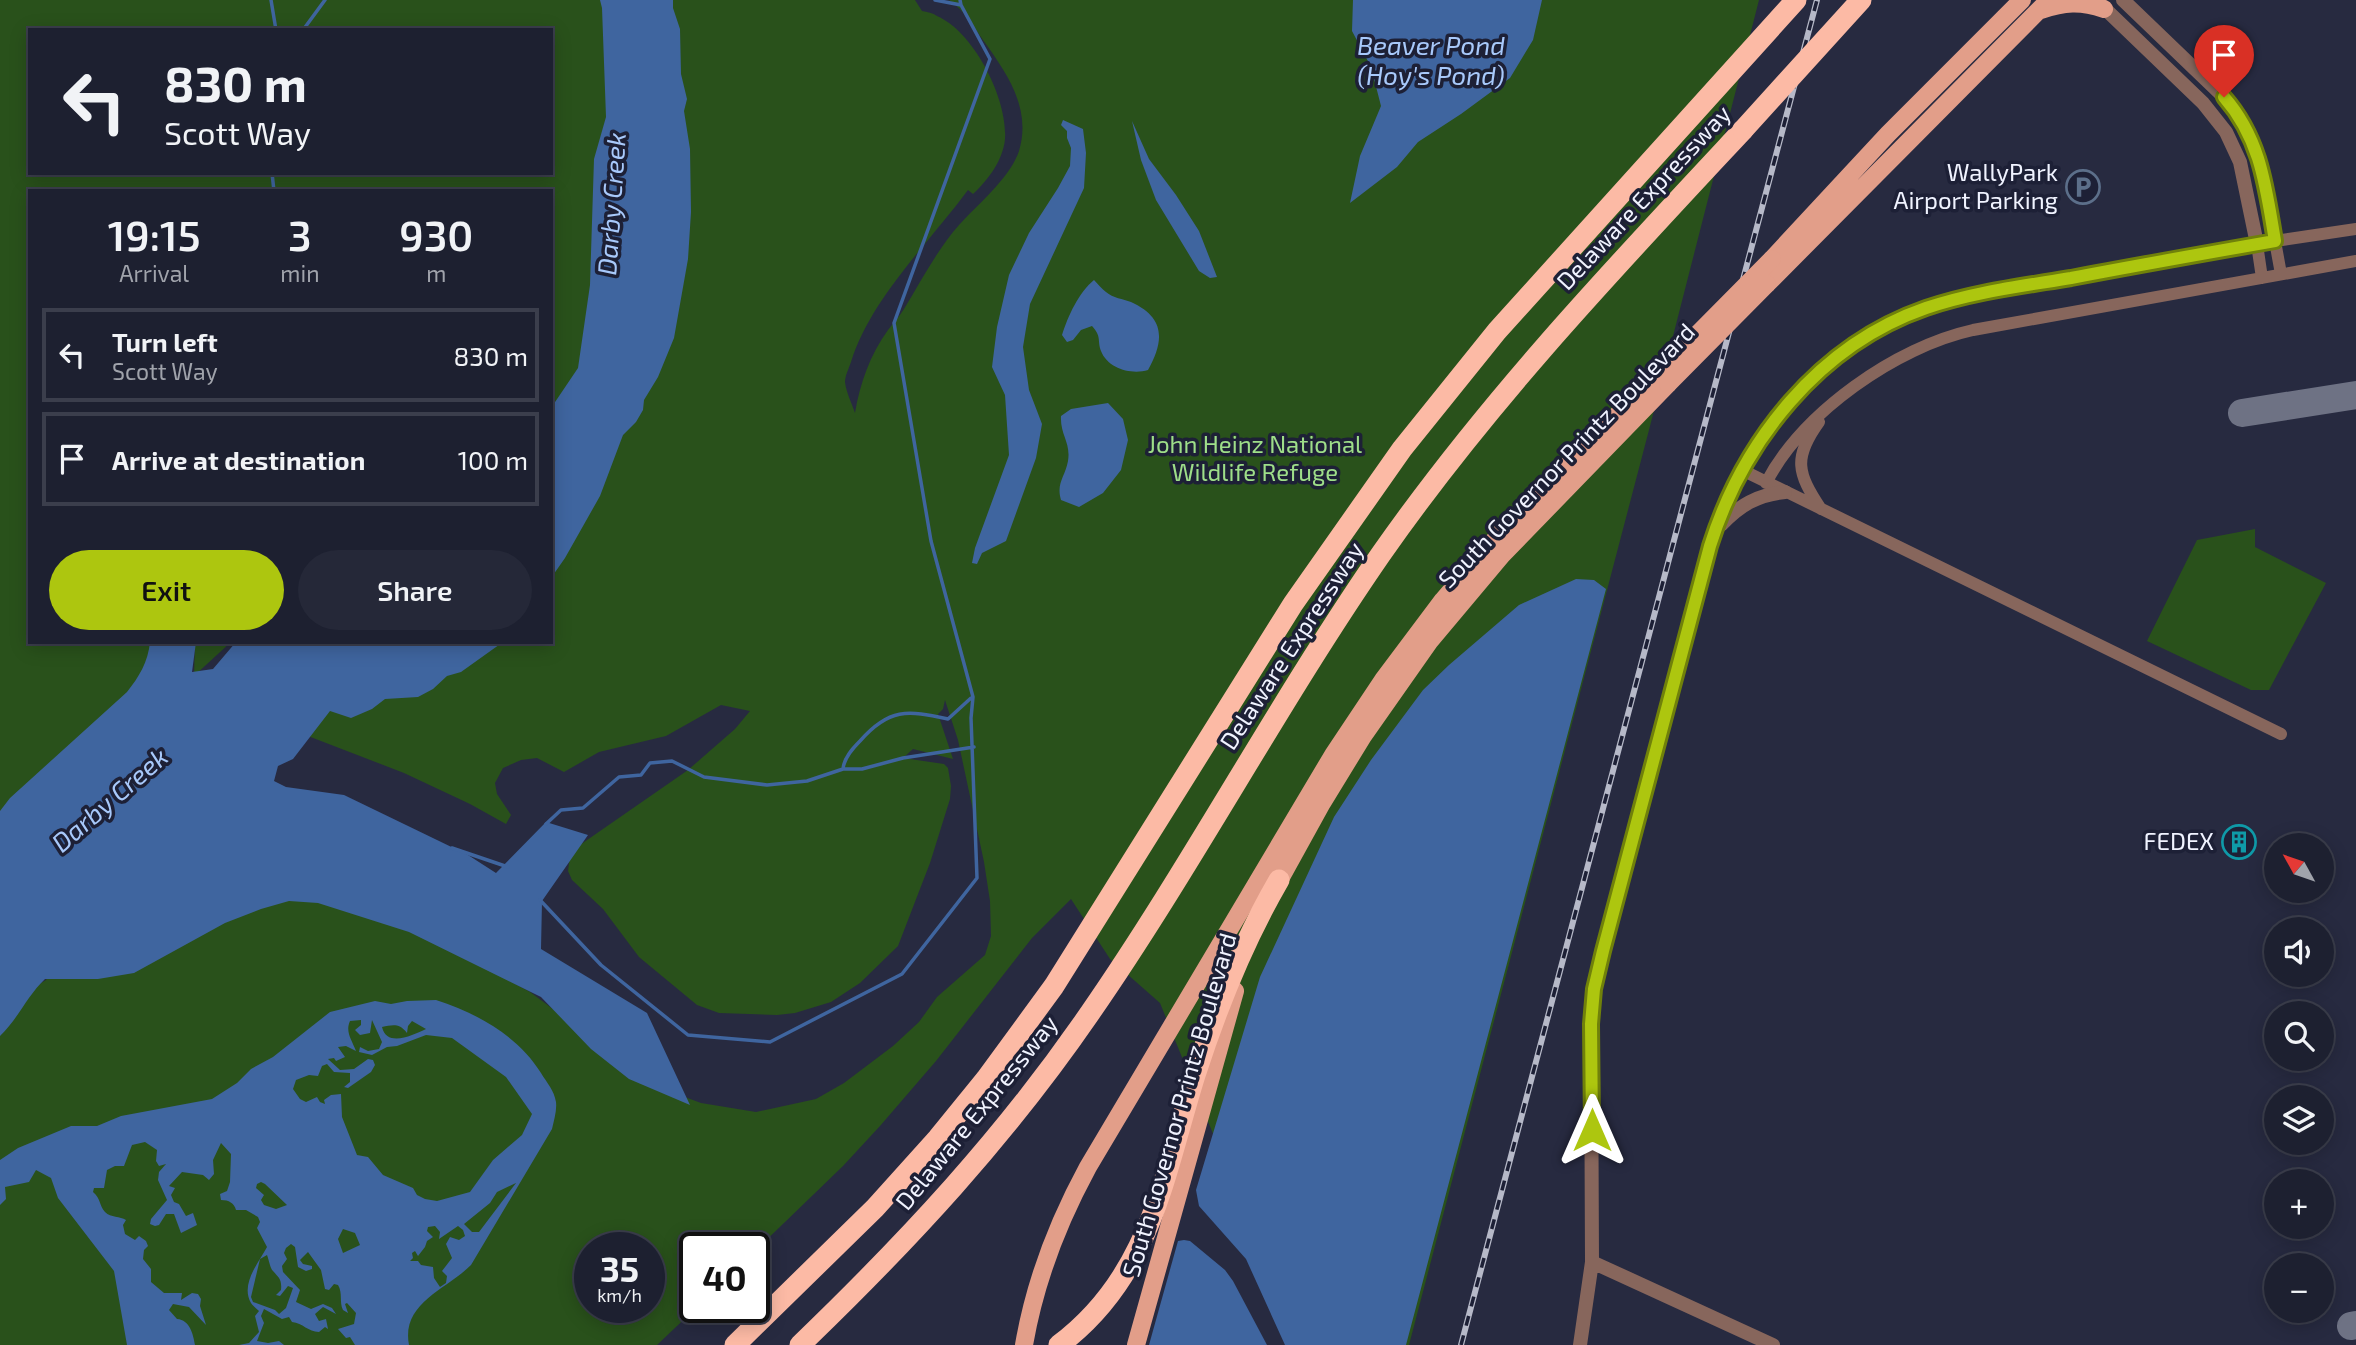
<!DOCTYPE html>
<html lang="en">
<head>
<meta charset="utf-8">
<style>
	:root { --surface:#1d2030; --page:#252838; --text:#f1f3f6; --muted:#a0a3ab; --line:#3b3e4c; --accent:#adc60f }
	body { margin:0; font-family:"Exo 2",sans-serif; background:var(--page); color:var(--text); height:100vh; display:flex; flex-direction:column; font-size:26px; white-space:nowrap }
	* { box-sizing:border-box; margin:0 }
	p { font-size:23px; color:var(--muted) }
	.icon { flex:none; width:38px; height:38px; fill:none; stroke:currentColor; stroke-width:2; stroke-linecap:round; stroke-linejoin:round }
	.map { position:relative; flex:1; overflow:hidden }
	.drawer { position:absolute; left:28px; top:189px; width:525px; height:455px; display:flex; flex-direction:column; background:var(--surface); border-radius:0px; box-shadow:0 4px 18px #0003,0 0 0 2px var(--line) }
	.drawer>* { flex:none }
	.guide { position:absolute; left:28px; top:28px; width:525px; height:147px; border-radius:0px; box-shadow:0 4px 18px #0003,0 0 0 2px var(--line); background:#1d2030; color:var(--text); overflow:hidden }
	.needle { width:46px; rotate:310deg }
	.controls { position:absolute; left:2264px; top:833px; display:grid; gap:14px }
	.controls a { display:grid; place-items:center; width:70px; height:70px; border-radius:50%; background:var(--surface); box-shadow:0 4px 18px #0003,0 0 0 2px var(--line); font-size:35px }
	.speed { position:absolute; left:574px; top:1232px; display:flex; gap:14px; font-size:35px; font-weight:700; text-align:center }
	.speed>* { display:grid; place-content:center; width:91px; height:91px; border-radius:50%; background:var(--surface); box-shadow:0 4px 18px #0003,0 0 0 2px var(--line); line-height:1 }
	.speed small { font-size:18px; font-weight:400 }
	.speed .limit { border:4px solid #111; border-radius:10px; background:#fff; color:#111 }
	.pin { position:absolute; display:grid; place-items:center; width:60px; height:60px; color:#fff; margin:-72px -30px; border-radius:50% 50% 50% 0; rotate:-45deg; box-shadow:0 0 7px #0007 }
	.pin .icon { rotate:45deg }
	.me { position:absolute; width:77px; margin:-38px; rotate:0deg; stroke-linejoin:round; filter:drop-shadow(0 0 5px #0008) }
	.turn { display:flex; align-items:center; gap:24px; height:147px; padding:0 21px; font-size:32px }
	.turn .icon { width:91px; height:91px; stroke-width:2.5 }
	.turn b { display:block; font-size:49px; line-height:60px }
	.eta { display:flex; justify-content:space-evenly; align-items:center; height:119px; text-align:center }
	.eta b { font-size:42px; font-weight:600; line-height:49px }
	.primary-button { display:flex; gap:14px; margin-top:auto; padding:14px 21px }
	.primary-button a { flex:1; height:80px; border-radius:42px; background:var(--accent); color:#111; font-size:28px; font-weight:600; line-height:80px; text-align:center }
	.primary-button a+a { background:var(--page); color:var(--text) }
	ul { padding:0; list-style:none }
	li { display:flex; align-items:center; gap:21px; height:94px; margin:0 14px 10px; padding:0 7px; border:4px solid var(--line); border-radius:0px }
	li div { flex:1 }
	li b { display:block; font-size:26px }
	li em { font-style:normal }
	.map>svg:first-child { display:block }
	.green { fill:#29511b; fill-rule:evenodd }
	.water { fill:#3f659f; fill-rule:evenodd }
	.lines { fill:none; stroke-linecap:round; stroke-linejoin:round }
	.stream { stroke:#3f659f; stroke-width:3.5 }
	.taxiway { stroke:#6e7284; stroke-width:28 }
	.minor { stroke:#87665c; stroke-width:12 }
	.tertiary { stroke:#87665c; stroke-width:14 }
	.primary { stroke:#e29e89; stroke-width:18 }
	.motorway { stroke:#fcbaa5; stroke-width:21 }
	.rail-casing { stroke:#b6b9c8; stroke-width:6 }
	.rail { stroke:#1d2036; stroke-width:3.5; stroke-dasharray:10; stroke-linecap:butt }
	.primary-bridge { stroke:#e29e89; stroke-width:18 }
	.motorway-bridge { stroke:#fcbaa5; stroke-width:21 }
	.route-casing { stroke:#70810a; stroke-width:18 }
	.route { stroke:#adc60f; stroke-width:12 }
	.labels { text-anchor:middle; stroke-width:7; stroke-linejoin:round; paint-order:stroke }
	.poi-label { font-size:24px; fill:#f0f3ff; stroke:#1d2036; text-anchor:end }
	.street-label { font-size:24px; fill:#f0f3ff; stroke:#1d2036 }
	.park-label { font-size:24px; fill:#9ede89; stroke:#1d2036 }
	.water-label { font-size:26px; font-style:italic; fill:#a8c9fb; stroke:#1d2036 }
</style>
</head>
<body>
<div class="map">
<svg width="2356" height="1345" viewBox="0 0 2356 1345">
	<rect width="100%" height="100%" fill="#272a40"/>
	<!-- green -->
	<path class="green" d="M0,0H915L922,11C927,12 933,13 937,16C974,32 1008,99 1005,139C1003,160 989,179 973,194L968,190C929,243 871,298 851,362C849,368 845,376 845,382C846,392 852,404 855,413C860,383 870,355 888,330C893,323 899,317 904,309C921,281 937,250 959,225C978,204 1010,178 1019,151C1032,108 1006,72 983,40C972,24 965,11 949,0H1759L1649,430L1409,1345H1311L1218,1146L1160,1003L1110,959L1071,899L1032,938L936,1061L880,1126L843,1166L754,1252V1248H695V1307H697L657,1345H0V1025L26,992L46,980L60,961L236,832L530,992L658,1087L701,1103L756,1112L816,1099L844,1083L893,1046L919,1022L937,997L985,955L991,936L990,901L984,862L958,740L945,700L943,709L938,714L953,759L913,749L903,758L944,764L948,768L951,786L950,799L930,863L898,946L860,983L831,1002L795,1013L777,1015L719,1013L697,1005L639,957L603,909L572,880L568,871L570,856L577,847L688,770L735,729L750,711L721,705L666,736L599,752L564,772L537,758L521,760L503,768L495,783L497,794L511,815L506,824L470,804L404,773L295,731L343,642H551V191H30V642H184L0,869ZM30,30H551V173H30ZM590,1248H649V1307H590Z
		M2255,529V547L2326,583L2269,690H2251L2147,641L2197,540Z
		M195,642H231L194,676Z"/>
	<!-- water -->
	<path class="water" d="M600,0H673V8L680,29L681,74L687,99L684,111L690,149L691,212L688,259L674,338L658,377L644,400L643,410L636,422L623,435L600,496L565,558L551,578V408L578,368L590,285L594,159L606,117L602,8Z
		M1353,0H1542L1533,40L1510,78L1461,114L1418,142L1397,167L1350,203L1360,156L1381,106L1371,67L1352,31Z
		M1063,120L1083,129L1086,153L1084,188L1030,304L1023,347L1029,390L1042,424L1036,458L1006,541L982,553L977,564L972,563L975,548L1009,455L1005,395L992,367L997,327L1009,275L1029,233L1058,188L1070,166L1071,148L1067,138V131L1061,125Z
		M1132,121L1149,159L1176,195L1199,231L1217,277L1210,278L1199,271L1156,200L1141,160Z
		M1094,280C1098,284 1102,289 1106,292C1113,298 1123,299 1131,302C1166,318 1164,341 1148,370C1132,375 1108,369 1101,351C1097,340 1102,337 1092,326L1081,330L1073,340L1067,342L1062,335C1068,316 1079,292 1094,280Z
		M1108,403L1123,419L1128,440L1121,470L1103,493L1079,507L1061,500C1056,483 1065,477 1068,461C1071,442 1060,435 1061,416L1071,409Z
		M1576,579L1594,580L1606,589L1406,1345H1285L1246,1259L1199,1206L1196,1190L1260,977L1334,817L1371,760L1423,690L1449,665L1519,605Z
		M150,642H196L192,672L213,669L236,642H503L461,672L447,676L433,689L418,697L385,699L372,709L351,718L330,711L293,759L278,766L274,781L286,787L344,795L468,855L496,873L546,822L588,835L542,901L541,949L647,1013L690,1105L629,1079L591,1049L541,997L409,932L318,903L289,901L261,909L225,923L134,973L98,979H45C27,996 18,1019 0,1036V811L10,798L127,692C139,677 148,662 150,642Z
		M436,1000C477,1013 518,1036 541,1073C547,1083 554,1090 556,1102C557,1110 554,1120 552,1129L471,1265C446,1290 401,1303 409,1345H355L350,1337L346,1338L338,1329L354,1324L356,1313L347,1303L345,1304L348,1313L343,1310C339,1302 343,1293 338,1285L334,1284L329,1290L325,1289L321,1270L308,1252L300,1260L303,1264L312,1266V1269L306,1271L298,1267L295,1247L291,1244L286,1248L284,1253L287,1259L282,1266L283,1272L300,1290L296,1302L311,1309L323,1304L332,1308L336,1314L323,1307L315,1314L319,1321L326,1319L328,1329L325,1327L319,1332C308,1332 303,1323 292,1322L289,1317L282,1319L264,1309L261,1316L264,1323L257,1341L268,1343L279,1341L284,1345H239L249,1343L259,1332L255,1316L259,1311C256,1308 253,1306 251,1303C240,1284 259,1262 267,1247L257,1228L260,1222L258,1217L246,1210H236C234,1203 229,1200 221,1200L220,1194L227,1191L230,1182L231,1154L221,1143L213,1160L214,1174L209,1180L203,1175L182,1172L169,1186L175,1188L171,1195L174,1202L179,1204L186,1216L193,1213L197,1225L181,1233L174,1214H166L159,1225L155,1226L150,1224L151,1219L167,1200L158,1180L159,1172L166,1164L159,1166L156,1161L157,1150L145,1142L132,1145L124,1166H115L107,1170L104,1188H94L93,1192C101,1199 99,1205 105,1212C111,1218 120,1216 126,1220L123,1225L125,1234L135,1240L139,1236L146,1241L148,1246L144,1250L143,1259L151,1269V1282L164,1293H182L181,1300L192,1293L198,1294L201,1299L200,1306L206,1325L189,1307L173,1304L169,1310L177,1319C190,1320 193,1334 195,1345H127L114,1271L58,1198L51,1178L36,1170L29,1182L5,1187L6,1199L0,1205V1160L18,1148L71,1126H97L121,1116L212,1099L237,1083L251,1069L273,1057L330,1012L375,1001L391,1004L407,1001ZM361,1020V1025L355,1030L360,1035L370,1033L372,1020L382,1042L379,1049L368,1051L360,1047L359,1052L372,1055L387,1047L397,1046L426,1035L452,1038L506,1077L532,1114L522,1135L493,1160L470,1192L437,1201L425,1199L417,1195L413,1188L383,1175L368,1157L357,1155L342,1117L341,1094L331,1095L324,1100L325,1104L320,1102L317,1097L306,1102L300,1099L293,1089L296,1080L309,1075L318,1076L322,1066L327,1064L334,1072L350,1073V1082L344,1087L348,1088L371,1072L375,1065L373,1060L368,1059L354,1069L340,1070L328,1059L334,1058L336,1061L345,1057L338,1047L346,1046L356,1051C352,1040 345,1032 350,1021ZM412,1021L426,1029C413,1035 387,1048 382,1027C393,1025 399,1023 407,1033L408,1026ZM261,1182L265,1184L287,1205L276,1209L264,1205L261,1200L264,1195L256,1188L257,1184ZM516,1183L479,1232H472L464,1224L490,1203L497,1192ZM435,1226L440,1232L439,1239L458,1226L463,1230L465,1236L459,1240L450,1237L446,1244L452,1258L442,1271L447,1276L446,1283L440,1287L434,1278L433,1267L421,1265L418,1261H410L413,1258L412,1253L415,1251L418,1256L425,1247L427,1241L433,1237L427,1231L428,1227ZM343,1229L355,1233L360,1245L343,1253L338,1239ZM267,1255C269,1260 270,1268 273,1271C279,1278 282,1279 281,1290L276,1295L280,1296L288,1286L293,1288L286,1308L279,1314L275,1310L253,1302L251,1297L260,1259Z
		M1184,1240L1190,1241L1225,1270L1233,1281L1267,1345H1149L1178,1241Z"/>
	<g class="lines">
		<!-- stream -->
		<path class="stream" d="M271,0L276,30
			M935,0L961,5
			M303,30L325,0
			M272,173L274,191
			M843,769C844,758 852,749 860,741C889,708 907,710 948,719L971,698
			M546,824L561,810L583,808L619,777L641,775L650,763L672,761L704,777L767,785L807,781L843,769H862L903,758L974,747
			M452,848L508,867
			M540,900L601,965L688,1035L770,1042L902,974L977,878L971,718L973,697L931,541L894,323L990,59L961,5L960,0"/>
		<!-- taxiway -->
		<path class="taxiway" d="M2242,413L2356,395
			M2351,1326L2356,1325"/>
		<!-- minor -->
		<path class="minor" d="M2257,244L2262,278
			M2281,274L2275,241L2356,229
			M1819,422C1793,458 1797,473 1821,509
			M1742,470L2281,734
			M1766,483C1803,412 1896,347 1973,330L2356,261"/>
		<!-- tertiary -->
		<path class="tertiary" d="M2099,3L2203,103L2226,132L2240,162L2257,244
			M1721,525C1740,505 1757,495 1785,492
			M1592,1262L1773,1345
			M1580,1345L1592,1262L1591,1024L1594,989L1608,931L1715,531L1736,480L1749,458L1767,430L1796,395L1831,362L1855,344L1895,321L1938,304L1984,293L2275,241L2262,169L2255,146L2244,124L2224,97L2123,0"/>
		<!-- primary -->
		<path class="primary" d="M2041,10C2064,2 2081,1 2104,9
			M1772,259L1888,134L2022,0
			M1767,284L2049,0
			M1274,890L1322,803L1363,736L1429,642L1502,555L1668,384
			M1024,1345C1035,1281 1057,1224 1088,1167L1333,755L1383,680L1443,600L1503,530L1660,372
			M1136,1345L1235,991"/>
		<!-- motorway -->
		<path class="motorway" d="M735,1345L875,1208L938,1138L986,1079L1054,986L1293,604L1402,449L1497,331L1796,0
			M800,1345C909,1240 1004,1138 1090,1013C1193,864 1278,703 1381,554C1488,401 1616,266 1743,130
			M1059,1345C1151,1276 1163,1177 1195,1075C1217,1007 1243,942 1279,880"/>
		<!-- rail casing -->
		<g class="rail-casing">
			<path id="rail" d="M1461,1345L1817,0"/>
		</g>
		<!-- rail -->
		<use href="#rail" class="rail"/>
		<!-- primary-bridge -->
		<path class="primary-bridge" d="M1660,372L1772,259
			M1668,384L1767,284"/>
		<!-- motorway-bridge -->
		<path class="motorway-bridge" d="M1743,130L1861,0"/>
	</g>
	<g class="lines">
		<!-- route casing -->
		<g class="route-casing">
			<path id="route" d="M1592,1130L1591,1024L1594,989L1603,951L1710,546C1743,441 1819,345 1926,308C1973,292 2023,286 2071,278C2139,265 2207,253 2275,241C2266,188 2261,139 2224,97"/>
		</g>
		<!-- route -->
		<use href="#route" class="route"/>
	</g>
	<!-- icons -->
	<defs>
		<g id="parking-ring" transform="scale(1.75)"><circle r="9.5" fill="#1d2036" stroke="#5c6f8a" stroke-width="1.5"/><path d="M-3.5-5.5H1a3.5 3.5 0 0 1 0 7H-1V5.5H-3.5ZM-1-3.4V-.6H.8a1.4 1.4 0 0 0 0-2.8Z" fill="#5c6f8a"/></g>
		<g id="building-ring" transform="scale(1.75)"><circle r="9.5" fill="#1d2036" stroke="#0f9aa8" stroke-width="1.5"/><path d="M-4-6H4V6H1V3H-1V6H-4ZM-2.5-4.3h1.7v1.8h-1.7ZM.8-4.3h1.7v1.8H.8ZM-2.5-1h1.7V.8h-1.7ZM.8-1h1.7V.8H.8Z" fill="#0f9aa8"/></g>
	</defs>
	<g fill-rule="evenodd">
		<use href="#parking-ring" x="2083" y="187"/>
		<use href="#building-ring" x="2239" y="842"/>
	</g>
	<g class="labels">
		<!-- poi labels -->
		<g class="poi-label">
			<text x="2058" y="181">WallyPark<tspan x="2058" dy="28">Airport Parking</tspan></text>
			<text x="2214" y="850">FEDEX</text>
		</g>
		<!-- street labels -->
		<g class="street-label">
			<text transform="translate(1644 198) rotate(-47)" y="8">Delaware Expressway</text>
			<text transform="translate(1567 456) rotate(-46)" y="8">South Governor Printz Boulevard</text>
			<text transform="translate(1292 646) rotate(-57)" y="8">Delaware Expressway</text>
			<text transform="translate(1180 1105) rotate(-74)" y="8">South Governor Printz Boulevard</text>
			<text transform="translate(977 1113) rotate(-51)" y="8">Delaware Expressway</text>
		</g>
		<!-- park labels -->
		<g class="park-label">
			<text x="1255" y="453">John Heinz National<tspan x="1255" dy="28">Wildlife Refuge</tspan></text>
		</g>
		<!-- water labels -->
		<g class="water-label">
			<text x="1431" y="55">Beaver Pond<tspan x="1431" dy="30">(Hoy's Pond)</tspan></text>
			<text transform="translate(612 204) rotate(-86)" y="9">Darby Creek</text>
			<text transform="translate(110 800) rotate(-41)" y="9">Darby Creek</text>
		</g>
	</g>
</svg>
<div class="controls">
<a><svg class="needle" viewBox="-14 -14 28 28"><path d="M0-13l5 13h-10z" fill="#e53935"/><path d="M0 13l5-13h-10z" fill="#a0a3ab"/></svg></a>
<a><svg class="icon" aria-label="sound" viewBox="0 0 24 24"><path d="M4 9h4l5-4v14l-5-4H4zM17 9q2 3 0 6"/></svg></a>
<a><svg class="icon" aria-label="search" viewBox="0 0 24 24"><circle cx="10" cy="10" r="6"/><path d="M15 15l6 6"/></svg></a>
<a><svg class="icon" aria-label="layers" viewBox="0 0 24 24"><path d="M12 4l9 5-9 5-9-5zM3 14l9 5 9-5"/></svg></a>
<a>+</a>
<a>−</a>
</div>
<div class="speed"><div>35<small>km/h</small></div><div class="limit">40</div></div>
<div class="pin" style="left:2224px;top:97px;background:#d93025"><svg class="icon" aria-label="arrive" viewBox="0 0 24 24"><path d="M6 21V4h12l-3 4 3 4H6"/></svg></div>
<svg class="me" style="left:1592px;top:1130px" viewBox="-20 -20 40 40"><path d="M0-17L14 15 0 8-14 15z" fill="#adc60f" stroke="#fff" stroke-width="4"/></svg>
<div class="guide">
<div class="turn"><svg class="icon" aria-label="left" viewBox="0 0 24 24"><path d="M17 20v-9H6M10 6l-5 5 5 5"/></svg><div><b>830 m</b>Scott Way</div></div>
</div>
<section class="drawer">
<div class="eta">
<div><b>19:15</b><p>Arrival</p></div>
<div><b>3</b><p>min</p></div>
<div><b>930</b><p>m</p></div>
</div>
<ul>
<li><svg class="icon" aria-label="left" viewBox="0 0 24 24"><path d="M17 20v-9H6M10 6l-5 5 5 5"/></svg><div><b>Turn left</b><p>Scott Way</p></div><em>830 m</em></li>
<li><svg class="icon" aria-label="arrive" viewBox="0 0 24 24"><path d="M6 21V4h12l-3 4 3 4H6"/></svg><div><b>Arrive at destination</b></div><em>100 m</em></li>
</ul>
<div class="primary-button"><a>Exit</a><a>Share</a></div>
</section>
</div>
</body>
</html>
